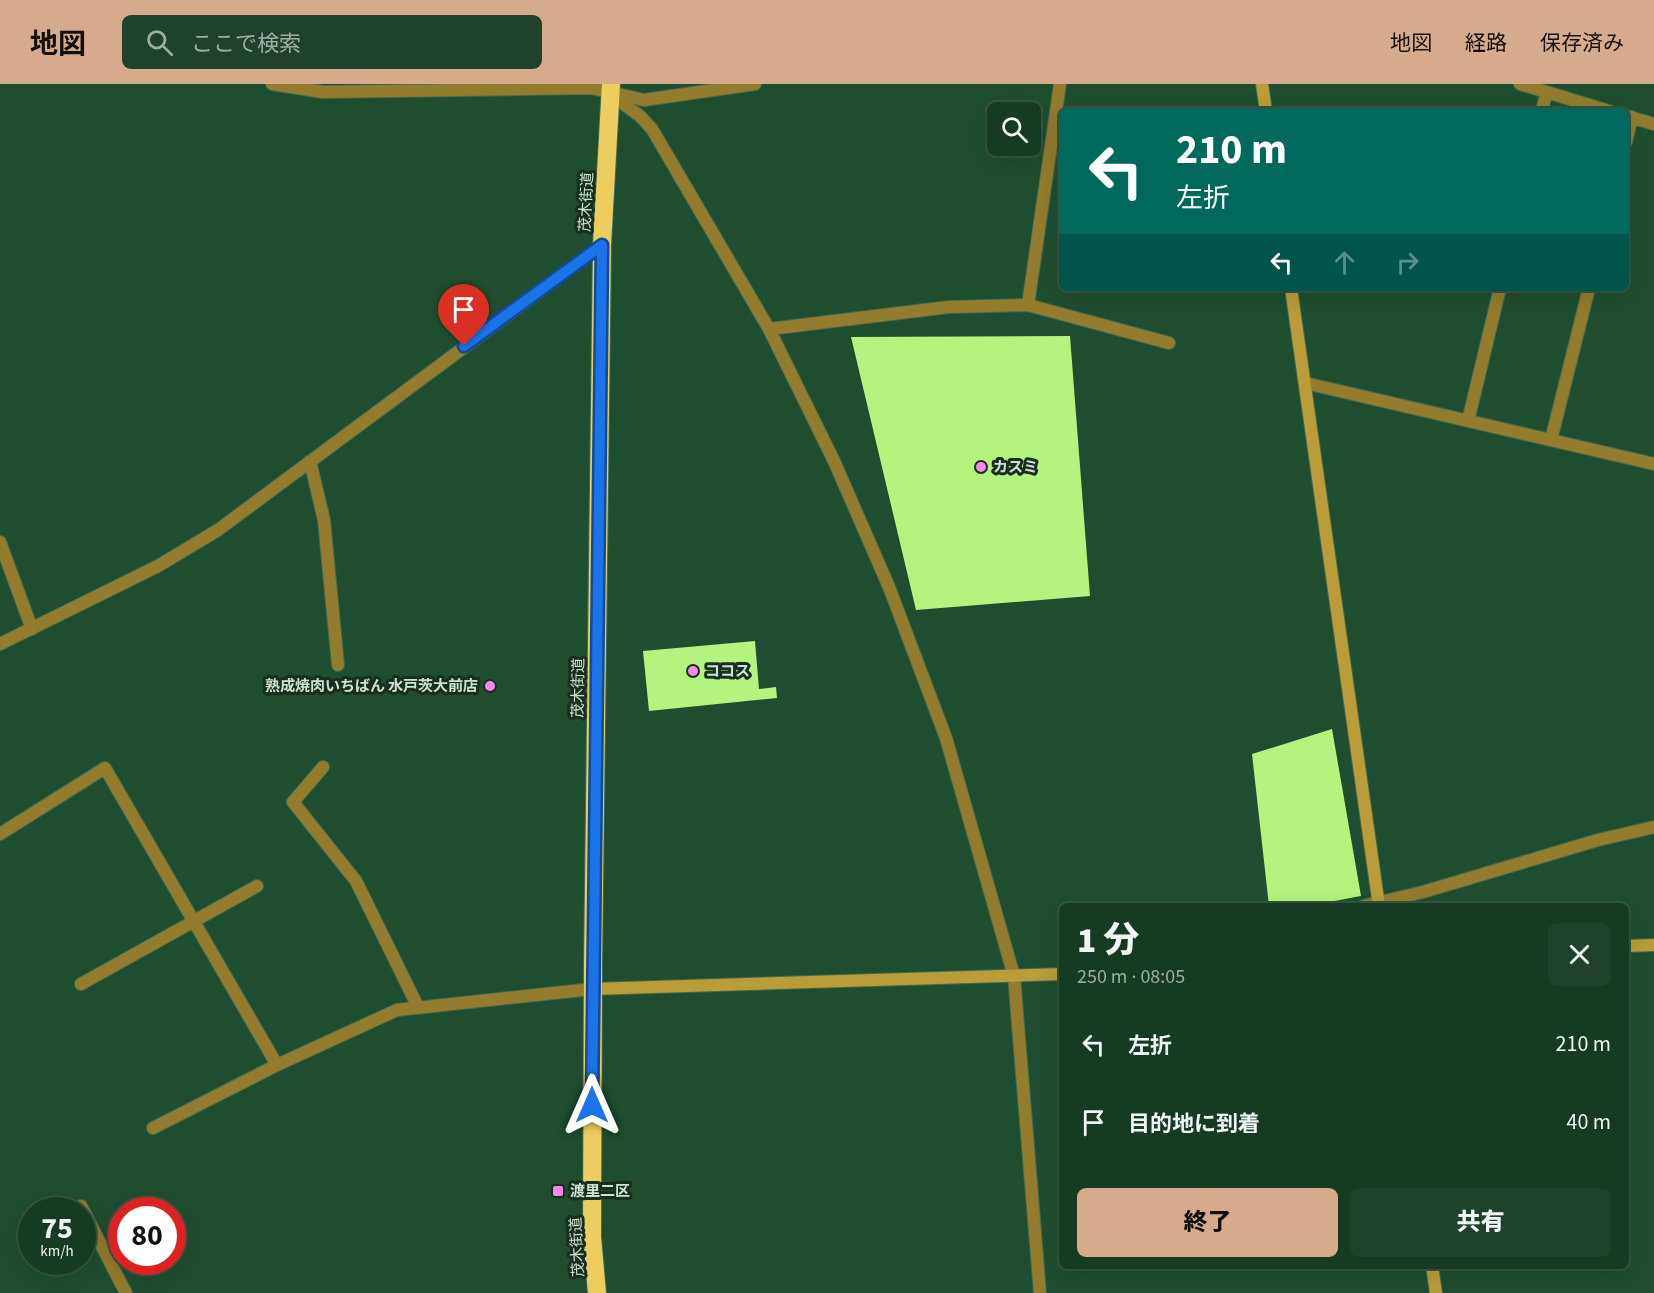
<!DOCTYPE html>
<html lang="ja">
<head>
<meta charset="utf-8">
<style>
	:root { --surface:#173a23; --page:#20412b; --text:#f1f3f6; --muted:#9eada6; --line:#365441; --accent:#d6ab8b }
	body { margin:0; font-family:"Source Sans 3","Noto Sans JP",sans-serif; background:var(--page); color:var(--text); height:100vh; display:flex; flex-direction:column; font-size:22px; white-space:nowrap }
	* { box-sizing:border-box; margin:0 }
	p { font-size:20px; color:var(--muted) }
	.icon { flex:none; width:33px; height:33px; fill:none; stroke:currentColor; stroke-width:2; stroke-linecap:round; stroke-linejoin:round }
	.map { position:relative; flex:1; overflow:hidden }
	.sheet { position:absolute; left:1059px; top:819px; width:570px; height:366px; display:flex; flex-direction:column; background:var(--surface); border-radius:9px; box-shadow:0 6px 24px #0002,0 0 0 2px var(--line) }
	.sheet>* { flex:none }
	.banner { position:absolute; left:1059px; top:24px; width:570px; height:183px; border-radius:9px; box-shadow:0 6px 24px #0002,0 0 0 2px var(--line); background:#00695c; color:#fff; overflow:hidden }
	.controls { position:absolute; left:987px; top:18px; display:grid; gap:12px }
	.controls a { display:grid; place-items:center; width:54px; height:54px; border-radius:9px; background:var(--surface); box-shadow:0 6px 24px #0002,0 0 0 2px var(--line); font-size:30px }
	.speed { position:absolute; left:18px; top:1113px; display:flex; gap:12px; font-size:30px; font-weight:700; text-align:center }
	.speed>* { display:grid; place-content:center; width:78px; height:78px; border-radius:50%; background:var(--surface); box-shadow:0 6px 24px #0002,0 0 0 2px var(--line); line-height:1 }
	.speed small { font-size:15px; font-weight:400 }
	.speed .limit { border:9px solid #d22; background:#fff; color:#111 }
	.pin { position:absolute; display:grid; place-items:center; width:51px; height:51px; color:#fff; margin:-62px -26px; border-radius:50% 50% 50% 0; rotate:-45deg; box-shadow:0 0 6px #0007 }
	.pin .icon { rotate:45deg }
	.me { position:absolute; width:66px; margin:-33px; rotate:0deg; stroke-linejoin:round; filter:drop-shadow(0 0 4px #0008) }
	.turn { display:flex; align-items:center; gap:21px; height:126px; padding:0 18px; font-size:27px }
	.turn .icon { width:78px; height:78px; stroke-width:2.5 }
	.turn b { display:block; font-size:42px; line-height:51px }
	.lanes { display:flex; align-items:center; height:57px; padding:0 18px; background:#0003; justify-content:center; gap:30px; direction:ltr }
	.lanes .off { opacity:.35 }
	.round { display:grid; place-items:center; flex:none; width:63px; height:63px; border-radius:9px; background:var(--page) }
	.head { display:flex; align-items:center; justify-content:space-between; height:102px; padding:0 18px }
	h1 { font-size:36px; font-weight:800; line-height:45px }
	.cta { display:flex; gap:12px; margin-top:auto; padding:12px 18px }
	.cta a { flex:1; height:69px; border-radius:9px; background:var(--accent); color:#111; font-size:24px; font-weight:800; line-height:69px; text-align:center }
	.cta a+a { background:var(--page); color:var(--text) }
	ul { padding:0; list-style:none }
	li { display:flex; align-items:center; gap:18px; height:78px; padding:0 18px }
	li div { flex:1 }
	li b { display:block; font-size:22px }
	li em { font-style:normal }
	header { display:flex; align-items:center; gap:36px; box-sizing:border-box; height:84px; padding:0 30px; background:var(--accent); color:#111 }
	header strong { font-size:28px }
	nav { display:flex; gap:33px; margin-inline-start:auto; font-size:21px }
	.search { width:420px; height:54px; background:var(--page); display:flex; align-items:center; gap:15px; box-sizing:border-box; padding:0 21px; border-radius:9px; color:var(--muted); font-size:22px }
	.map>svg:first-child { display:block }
	.building { fill:#b3f47f }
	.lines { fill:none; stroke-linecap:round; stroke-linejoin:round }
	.street-casing { stroke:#416b4f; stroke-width:14 }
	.secondary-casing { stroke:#416b4f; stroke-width:14 }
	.highway-casing { stroke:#416b4f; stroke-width:20 }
	.street { stroke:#937c2e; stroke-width:12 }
	.secondary { stroke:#ba9d39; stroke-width:12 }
	.highway { stroke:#eecd5f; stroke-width:18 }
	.route-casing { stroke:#114b97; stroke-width:15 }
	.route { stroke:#1a73e8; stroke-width:10 }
	.poi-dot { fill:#f987e8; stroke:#1a2e20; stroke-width:2 }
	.labels { text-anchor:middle; stroke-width:6; stroke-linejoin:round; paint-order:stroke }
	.street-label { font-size:15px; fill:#cbe4d1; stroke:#1a2e20 }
	.poi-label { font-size:15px; font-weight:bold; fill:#cbe4d1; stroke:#1a2e20; text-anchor:start }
</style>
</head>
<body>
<header>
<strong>地図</strong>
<div class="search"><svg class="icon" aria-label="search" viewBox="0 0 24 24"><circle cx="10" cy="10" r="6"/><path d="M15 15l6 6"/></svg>ここで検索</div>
<nav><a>地図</a><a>経路</a><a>保存済み</a></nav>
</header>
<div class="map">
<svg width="1654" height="1209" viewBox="0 0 1654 1209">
	<rect width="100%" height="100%" fill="#1f4d2f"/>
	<!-- building -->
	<path class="building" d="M1070,252L1090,512L916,526L851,253Z
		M755,557L759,605L776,603L777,614L649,627L643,567Z
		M1332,645L1361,812L1308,822H1269L1252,670Z"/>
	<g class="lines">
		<!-- street casing -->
		<g class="street-casing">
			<path id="street" d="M272,0L323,8L591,4L644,16L755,0
				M1520,0L1609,27
				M610,10L640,32L652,45L769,245L834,377L889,503L946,654L1014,892L1040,1209
				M1542,27L1546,10
				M1626,32L1654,40
				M1626,58L1632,33
				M1028,221L1060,0
				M769,245L949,223L1028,221L1169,259
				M1305,299L1654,380
				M1468,337L1500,204
				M1551,356L1589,204
				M310,377L324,436L338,581
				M0,458L32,545
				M0,560L158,482L218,446L602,161
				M323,683L293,718L356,797L418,923
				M0,750L105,684L277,981
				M1363,822L1423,808L1598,756L1654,743
				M81,900L257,802
				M153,1044L277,981L397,926L592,905
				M81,1122L126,1209"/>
		</g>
		<!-- secondary casing -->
		<g class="secondary-casing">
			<path id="secondary" d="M1262,0L1266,27
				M1291,204L1379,822
				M1626,862L1654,861
				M592,905L1062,890
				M1432,1182L1436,1209"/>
		</g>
		<!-- highway casing -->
		<g class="highway-casing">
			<path id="highway" d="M597,1209L592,1153L593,881L602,161L611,0"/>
		</g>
		<!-- street -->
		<use href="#street" class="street"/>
		<!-- secondary -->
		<use href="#secondary" class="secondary"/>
		<!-- highway -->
		<use href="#highway" class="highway"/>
	</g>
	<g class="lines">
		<!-- route casing -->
		<g class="route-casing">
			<path id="route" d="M464,262L602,161L592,1021"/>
		</g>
		<!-- route -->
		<use href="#route" class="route"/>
	</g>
	<!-- markers -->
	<g class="poi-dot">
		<circle cx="981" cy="383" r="6"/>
		<circle cx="693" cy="587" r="6"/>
		<circle cx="490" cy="602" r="6"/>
		<rect x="552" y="1101" width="12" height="12" rx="3"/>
	</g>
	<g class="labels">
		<!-- street labels -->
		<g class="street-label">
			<text transform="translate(586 118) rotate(-87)" y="5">茂木街道</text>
			<text transform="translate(578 604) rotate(-89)" y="5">茂木街道</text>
			<text transform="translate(577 1163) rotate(-93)" y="5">茂木街道</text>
		</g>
		<!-- poi labels -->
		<g class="poi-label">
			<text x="993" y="388">カスミ</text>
			<text x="705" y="592">ココス</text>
			<text x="478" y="607" text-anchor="end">熟成焼肉いちばん 水戸茨大前店</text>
			<text x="570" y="1112">渡里二区</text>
		</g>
	</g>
</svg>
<div class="controls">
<a><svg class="icon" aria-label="search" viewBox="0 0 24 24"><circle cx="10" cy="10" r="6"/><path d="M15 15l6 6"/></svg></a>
</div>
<div class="speed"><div>75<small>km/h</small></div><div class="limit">80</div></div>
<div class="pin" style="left:464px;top:262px;background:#d93025"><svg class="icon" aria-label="arrive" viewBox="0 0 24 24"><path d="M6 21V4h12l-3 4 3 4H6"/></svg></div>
<svg class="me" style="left:592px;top:1021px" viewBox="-20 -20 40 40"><path d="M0-17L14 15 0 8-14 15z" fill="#1a73e8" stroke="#fff" stroke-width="4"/></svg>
<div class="banner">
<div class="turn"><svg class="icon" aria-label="left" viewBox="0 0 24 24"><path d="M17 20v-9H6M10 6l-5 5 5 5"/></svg><div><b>210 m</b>左折</div></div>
<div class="lanes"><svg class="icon" aria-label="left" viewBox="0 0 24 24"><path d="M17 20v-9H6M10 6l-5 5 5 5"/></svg><svg class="icon off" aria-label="ahead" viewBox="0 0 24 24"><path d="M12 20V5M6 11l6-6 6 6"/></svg><svg class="icon off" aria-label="right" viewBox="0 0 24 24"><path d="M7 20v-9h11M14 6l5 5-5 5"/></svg></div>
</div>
<section class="sheet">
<div class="head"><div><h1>1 分</h1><p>250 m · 08:05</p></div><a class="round"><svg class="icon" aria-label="close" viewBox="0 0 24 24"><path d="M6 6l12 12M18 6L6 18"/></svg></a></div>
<ul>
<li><svg class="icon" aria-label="left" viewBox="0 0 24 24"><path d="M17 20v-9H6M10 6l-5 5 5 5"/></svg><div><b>左折</b></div><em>210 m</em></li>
<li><svg class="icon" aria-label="arrive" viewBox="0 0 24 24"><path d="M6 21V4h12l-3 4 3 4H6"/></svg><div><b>目的地に到着</b></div><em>40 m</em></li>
</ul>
<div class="cta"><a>終了</a><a>共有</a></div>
</section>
</div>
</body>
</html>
